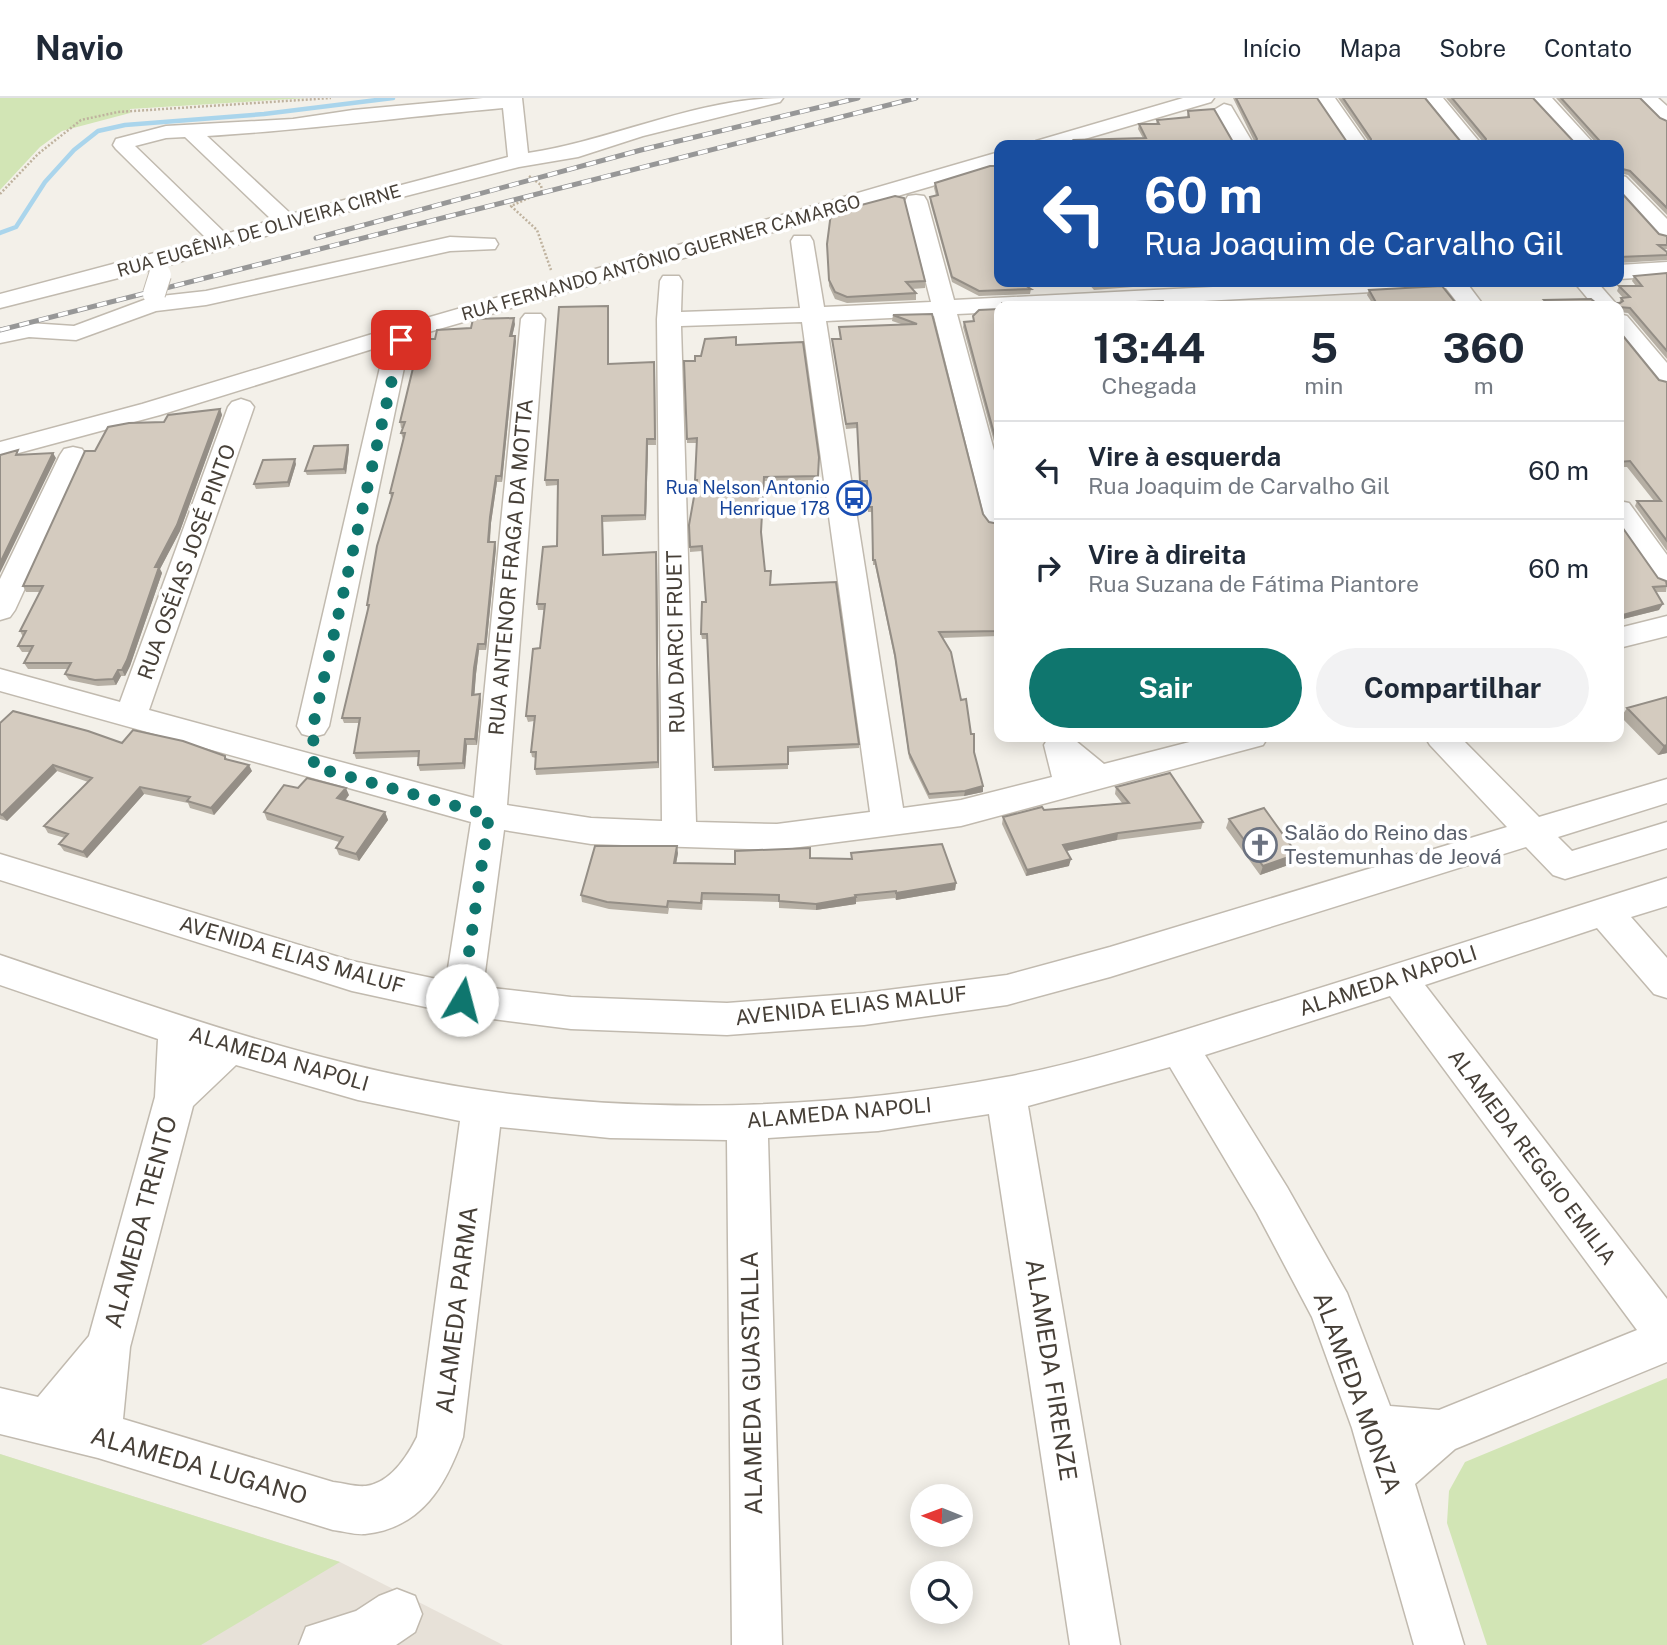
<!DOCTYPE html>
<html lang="pt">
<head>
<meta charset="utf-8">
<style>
	:root { --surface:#fff; --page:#f2f2f3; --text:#1f2937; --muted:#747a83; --line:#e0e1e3; --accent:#0f766e }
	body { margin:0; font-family:"Public Sans",sans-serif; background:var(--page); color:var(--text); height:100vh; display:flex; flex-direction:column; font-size:26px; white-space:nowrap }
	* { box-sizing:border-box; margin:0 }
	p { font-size:23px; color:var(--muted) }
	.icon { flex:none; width:38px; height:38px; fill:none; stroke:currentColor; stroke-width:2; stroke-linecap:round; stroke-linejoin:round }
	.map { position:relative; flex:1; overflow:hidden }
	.sheet { position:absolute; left:994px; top:203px; width:630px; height:441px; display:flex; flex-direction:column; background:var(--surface); border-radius:14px; box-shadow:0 4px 18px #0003 }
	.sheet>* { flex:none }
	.guide { position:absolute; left:994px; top:42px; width:630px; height:147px; border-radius:14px; box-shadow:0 4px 18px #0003; background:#1a4fa0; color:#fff; overflow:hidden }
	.needle { width:46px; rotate:271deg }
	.fabs { position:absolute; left:910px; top:1386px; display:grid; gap:14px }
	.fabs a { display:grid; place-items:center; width:63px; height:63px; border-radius:50%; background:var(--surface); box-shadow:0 4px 18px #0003; font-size:35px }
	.pin { position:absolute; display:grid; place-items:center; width:60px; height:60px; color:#fff; margin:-30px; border-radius:14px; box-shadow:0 4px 10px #0006 }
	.me { position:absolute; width:77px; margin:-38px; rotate:8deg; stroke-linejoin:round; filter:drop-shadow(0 0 5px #0008) }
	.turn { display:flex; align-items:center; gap:24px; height:147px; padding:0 35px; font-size:32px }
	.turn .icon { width:91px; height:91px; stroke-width:2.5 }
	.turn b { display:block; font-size:49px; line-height:60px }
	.eta { display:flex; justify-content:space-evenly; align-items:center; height:119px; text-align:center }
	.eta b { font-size:42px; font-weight:700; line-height:49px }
	.cta { display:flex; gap:14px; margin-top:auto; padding:14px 35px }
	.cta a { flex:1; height:80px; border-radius:42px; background:var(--accent); color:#fff; font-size:28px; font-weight:700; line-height:80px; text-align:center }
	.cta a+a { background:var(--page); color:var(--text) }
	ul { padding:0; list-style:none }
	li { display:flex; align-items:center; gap:21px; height:98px; padding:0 35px; border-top:2px solid var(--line) }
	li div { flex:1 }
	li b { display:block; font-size:26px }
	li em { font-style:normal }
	header { display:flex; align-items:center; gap:42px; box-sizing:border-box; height:98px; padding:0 35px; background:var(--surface); border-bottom:2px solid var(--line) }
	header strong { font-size:33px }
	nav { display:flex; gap:38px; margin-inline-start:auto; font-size:24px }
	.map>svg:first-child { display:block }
	.residential { fill:#e7e1d8 }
	.green { fill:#d2e5b5 }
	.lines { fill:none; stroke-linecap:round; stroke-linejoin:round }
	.stream { stroke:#aad5ec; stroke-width:4.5 }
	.minor-casing { stroke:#c1baaf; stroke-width:3 }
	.path { stroke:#bfb29e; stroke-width:2.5; stroke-dasharray:2 2; stroke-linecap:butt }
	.minor { fill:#fff; fill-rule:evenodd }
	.rail-casing { stroke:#979797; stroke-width:5 }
	.rail { stroke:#fff; stroke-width:3.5; stroke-dasharray:10; stroke-linecap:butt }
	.minor-bridge-casing { stroke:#c1baaf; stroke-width:24; stroke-linecap:butt }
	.minor-bridge { stroke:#fff; stroke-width:22 }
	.wall { fill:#b6afa4 }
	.shaded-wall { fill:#948e86 }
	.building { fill:#d4cbbf; stroke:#948e86; stroke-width:2 }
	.route { stroke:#0f766e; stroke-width:12; stroke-dasharray:0 21.6 }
	.labels { text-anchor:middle; stroke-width:7; stroke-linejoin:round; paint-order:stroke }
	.far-street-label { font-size:18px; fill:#474038; stroke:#fff }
	.far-transit-label { font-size:18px; fill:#164399; stroke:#fff; text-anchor:end }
	.street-label { font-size:21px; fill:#474038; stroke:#fff }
	.worship-label { font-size:21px; fill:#5b616d; stroke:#fff; text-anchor:start }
	.near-street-label { font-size:24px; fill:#474038; stroke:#fff }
</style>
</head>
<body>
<header>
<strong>Navio</strong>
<nav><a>Início</a><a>Mapa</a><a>Sobre</a><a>Contato</a></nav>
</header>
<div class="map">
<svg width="1667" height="1547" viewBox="0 0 1667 1547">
	<rect width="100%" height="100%" fill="#f3f0e9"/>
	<!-- residential -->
	<path class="residential" d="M0,1356L340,1464L503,1547H0Z"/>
	<!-- green -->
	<path class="green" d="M0,0H308L130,11V15L62,33L40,49L0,92Z
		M1667,1280V1547H1487L1447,1425L1449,1393L1465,1364Z
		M0,1356L340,1464L201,1547H0Z"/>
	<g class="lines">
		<!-- stream -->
		<path class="stream" d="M0,135L16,129L45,84L74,52L98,33L125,27L264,16L393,0"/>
		<!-- minor casing -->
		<g class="minor-casing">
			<path id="minor" d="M483,0H522L528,55C614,42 696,0 783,0L780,4L643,38L578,59L519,69L363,109L162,169L0,210V196L207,141L116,51L113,47L116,41L166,28L293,21L353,12ZM503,10L508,59L291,116L207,38C306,32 404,19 503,10ZM185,39L272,122L226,136L135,48L166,40Z
				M1183,0H1214L1211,4L1064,47H1033L1036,43Z
				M1315,0H1335L1368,47H1348Z
				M1423,0H1443L1482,47H1462Z
				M1531,0H1552L1595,47H1574Z
				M1637,0H1658L1667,8V25L1660,23Z
				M1224,6L1231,8L1254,47H1234L1214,12Z
				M999,54V67L932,88L408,240L160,317L0,360V344L142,306L392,230Z
				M1619,77L1626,79L1667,121V141L1659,139L1619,95Z
				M916,97L924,98L927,103L954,202L1314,184H1466L1484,208H1460L1446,190L1111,208H999V214L957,216L999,371V429L989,427L985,421L934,218L826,223L903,710L961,702L1052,679L1044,647L1049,639H1071L1104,666L1209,639H1268L1263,647L961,728L777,752L591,746L504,732L483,889L571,899L727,905L864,895L1007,877L1110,849L1507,729L1430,647L1425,639H1460L1539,719L1667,681V705L1558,739L1572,753L1667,724V750L1565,781L1553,777L1526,749L1110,879L1007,907L864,927L727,937L571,931L462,917L352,893L0,782V756L352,863L446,883L471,724L0,593V571L120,604L228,309L232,304L241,301L250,304L254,309L149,612L474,700L521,221L525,216H541L545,221L507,707L591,720L662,723L657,221L660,183L663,178H679L682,183L681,214L800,210L791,143L794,138H810L813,143L824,209L931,204L905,103L908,98ZM802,224L870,714L777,726L696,724L681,228Z
				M450,139L495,141L498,146L495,151L450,153L206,207L156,213L76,242L29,239L0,245V231L29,225L74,228L152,199L206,193Z
				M1667,164V178L1619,181V167Z
				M1574,184H1597L1618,208H1594Z
				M1619,216L1627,218L1667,265V288L1658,286L1619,238Z
				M393,258L402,260L405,265L329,628L324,636L313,639L302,636L297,628L381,265L384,260Z
				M73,349L82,351L86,357L15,512L10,519L0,522V481L60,357L64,351Z
				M1619,403L1629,405L1667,457V487L1657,484L1619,430Z
				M1667,518V538L1619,550V530Z
				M1667,780V808L1631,819L1667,860V900L1654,896L1597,830L1425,887L1667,1201V1264L1455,1351L1415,1386L1464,1547H1414L1352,1330L1312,1219L1257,1115L1170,969L1028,1008L1120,1547H1070L989,1016L878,1033L768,1040L782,1547H732L727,1042L610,1040L500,1029L463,1339C446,1387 422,1430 365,1436C355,1437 343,1433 333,1432L98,1360L0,1336V1290L38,1299L89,1238L155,999L158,941L0,887V857C158,910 315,968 481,992C654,1017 834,1011 1006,979C1091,963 1173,935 1255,910C1393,868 1529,823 1667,780ZM1390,898L1637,1232L1439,1312L1390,1308L1347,1195L1287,1089L1205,957ZM236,967L358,1002L460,1023L417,1339C407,1359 390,1385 366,1388C355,1389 344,1385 333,1384L123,1321L130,1249L193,1008Z
				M397,1491L415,1498L422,1516L415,1534L396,1547H299L306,1529L356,1513L379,1498Z"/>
		</g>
		<!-- path -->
		<path class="path" d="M529,78L541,87L542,94L511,108L537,132L551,172
			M0,96L38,56L81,22L118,14L331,0"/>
		<!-- minor -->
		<use href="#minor" class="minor"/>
		<!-- rail casing -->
		<g class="rail-casing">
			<path id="rail" d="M316,140L641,52L858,0
				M0,232L916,0"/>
		</g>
		<!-- rail -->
		<use href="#rail" class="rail"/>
		<!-- minor-bridge casing -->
		<g class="minor-bridge-casing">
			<path id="minor-bridge" d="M154,196L160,177"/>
		</g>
		<!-- minor-bridge -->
		<use href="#minor-bridge" class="minor-bridge"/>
	</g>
	<!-- wall -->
	<path class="wall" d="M1233,0H1317L1347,44H1369L1338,0H1426L1461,44H1483L1446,0H1533L1574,44L1596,45L1556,0H1640L1660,20L1667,23V117L1628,77L1619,75V92L1659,136L1667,138V151L1663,152L1667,154V162L1619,165V47H1074V42L1143,40L1138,31L1139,26H1156L1157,22L1187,19L1188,13L1233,44L1255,45Z
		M935,85L999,184L1031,191L1030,196L979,198L952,184L930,104V99L936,98L934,90Z
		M827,146L925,183V190L912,191L916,195V202L847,205L835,201L829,188Z
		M1667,175V261L1628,215L1619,214V208H1542L1544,202L1596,205H1619L1621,200H1623L1617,193L1619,188H1636L1632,183L1634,178Z
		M1087,184H1172V186L1094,192Z
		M1369,192L1458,208H1374L1367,197Z
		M608,208V266L655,269L656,347H648L646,422L603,424L604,457L657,460L659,670L536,677L535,671L536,660L532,659L531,654L534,623L528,624L526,618L540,550L544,512H538L537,506L557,448L558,387L546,388L545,382Z
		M999,211V362L963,229L964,224L973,223V218Z
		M932,216L983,416L989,424L999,426V450H998L999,455V538L942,540L961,602L974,654L983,694L964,698L929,701L909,660L895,562L875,467H873L872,414H868L867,389H860L857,330L846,331L832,241H840L839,229L904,227L892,223L893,217Z
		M515,226L512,238L516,243L502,384H497L491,425L490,444H495L496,450L486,552H479L476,576L474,597L481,602L477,647H467L465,671L420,673L418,667L419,659L356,661L354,655L359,625H344L342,620L368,512L367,507L391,400L390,395L403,341L401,335L403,330H401L400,324L435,241Z
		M1619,233L1659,282L1667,284V453L1635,408L1637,403H1654L1627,369H1619Z
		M736,247L819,359L818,382L764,383L761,437L765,473L771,487L859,646V650L788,654V671L714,673L707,541H702L701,536L706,504L702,453L690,454L689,427L697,386L696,387L695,382L697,345H687L684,263H695L701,258Z
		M220,311L222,317L180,433L160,471L162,475L130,568L125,578H121L116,587L98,588L69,582L65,576L68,571H28L24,565L30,554H22L18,548L23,539L20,533L40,494H26L23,488L95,353L164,324Z
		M348,347L349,351L346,376L307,377L305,373Z
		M296,366L289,389L256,391L254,386Z
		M1619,403L1620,426L1658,480L1667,484L1666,494H1656L1659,512L1619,522Z
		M1667,599V655L1658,657L1621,619L1627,610Z
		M0,625L122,645L225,658L227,661L252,673L214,717L190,710L188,705L144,696L87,760L64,753L59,746L65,740L48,735L44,728L88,684L57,673L7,723L0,721Z
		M1116,689L1203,724L1201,731L1117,742L1066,753L1069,768L1026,778L1002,726L1003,719L1044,712L1122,705L1115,696Z
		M298,690L349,697L345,703L385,714L388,722L359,763L339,757L336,750L339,744L267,722L264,714Z
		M1229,721L1294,765L1260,777L1226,730Z
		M678,755L676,765L735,766L810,760L851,761V755L956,785L955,792L896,802L895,800L856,804V806L816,812L779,810V804L703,802L702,812L669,810L668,816L609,811L582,804L581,797Z"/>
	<!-- shaded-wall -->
	<path class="shaded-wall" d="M514,220L515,226L511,244L510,238Z
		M515,238L516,243L502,384L501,378Z
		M220,311L222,317L180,433L160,471L162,475L130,568L125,578L122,572L155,469Z
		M647,341L648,347L646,422L645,417Z
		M348,347L349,351L346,376L344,371Z
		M53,355L56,360L0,475V465Z
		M295,361L296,366L289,389L288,384Z
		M496,378L497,384L491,425L489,450L488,444L490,419Z
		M495,444L496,450L486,552L485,546Z
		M656,454L657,460L659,670L658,664Z
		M1663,506L1659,512L1619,522V518Z
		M478,546L479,552L476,576L474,603L472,597L474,570Z
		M118,572L121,578L116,587L113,581Z
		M480,596L481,602L477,647L475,641Z
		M465,641L467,647L465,671L463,665Z
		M1667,647V655L1658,657L1664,648Z
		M53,667L57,673L7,723L2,717Z
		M249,667L252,673L214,717L211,710Z
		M983,688V694L964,698L965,693Z
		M140,689L144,696L87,760L83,754Z
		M346,690L349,697L340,708L337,700Z
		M385,714L388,722L359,763L356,756Z
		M1118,735L1117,742L1062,754L1063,747Z
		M677,748L678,755L675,772L674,765Z
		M1297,756L1294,765L1260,777L1263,768Z
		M1071,761L1069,768L1026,778L1027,772Z
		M956,785L955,792L896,802V795Z
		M856,799V806L816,812V806Z"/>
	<!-- building -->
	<path class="building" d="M1236,0H1317L1347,44H1371V41L1343,0H1425L1461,44H1485L1486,41L1452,0H1533L1574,44L1597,45L1599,42L1561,0H1640L1660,20L1667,23V110L1630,73L1619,70V92L1659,136L1667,138V147H1658L1667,154V157L1619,159V47H1078L1074,42L1146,40L1139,26H1159L1157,22L1189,19L1188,13L1214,11L1233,44L1255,45L1257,41Z
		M990,68H999V184H1020L1031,191L979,193L952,179L930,99L938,97L935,85Z
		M895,98L904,100L925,183L906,184L916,195L847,199L835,194L829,182L827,146L831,115Z
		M1667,175V253L1630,210L1620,209L1619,233V208H1550L1544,202L1591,201L1596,205H1620L1623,203L1621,200L1630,199L1619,188H1642L1634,178Z
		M1091,184H1142L1094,188Z
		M1442,188L1458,208H1378L1369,192Z
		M1163,203L1166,208H1111L1109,205Z
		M1002,205H1054L1058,208H1002Z
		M1282,207V208H1237Z
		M608,208V266L654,264L655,341H647L645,417L602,418L603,457L656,454L658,664L535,671L536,654H531L535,618H526L533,551L540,550L545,506H537L543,449L557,448L558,382H545L559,209Z
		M999,211V354L964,224L974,223L973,218L979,212Z
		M932,216L983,416L989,424L999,426V444H997L999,455V533L939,534L951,554L961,602L966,601L971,636H974V654L983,688L965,693L929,696L909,655L895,557L875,462H873L872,409H868L867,383H860L857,325L846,326L832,241H841L839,229L917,226L893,217Z
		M514,220L510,238H515L501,378H496L490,419L488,444H495L485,546H478L474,570L472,597L480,596L475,641H465L463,665L418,667L419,653L354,655L360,620H342L369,507H367L377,448L393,395H390L405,335H401L405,324H400L420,241H435L437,232L471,230L473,221Z
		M1619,233L1659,282L1667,284V443L1637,403H1661L1630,363L1619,364Z
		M736,239V247L803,244L819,359L818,378L764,379L761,434L765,473H771L770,487L836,484L859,646L788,649V666L713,669L707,536H701L702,504H706L702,448L690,449L689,427L697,382H695L697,340L687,341L684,263H695V258H701L705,241Z
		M220,311L177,427L155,469H159L127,562L122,572H118L113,581L95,582L65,576L71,565H24L33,548H18L26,533H20L43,488H23L85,353H95L108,329L129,325L164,324L168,317Z
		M348,347L344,371L305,373L314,348Z
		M18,352L16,357L53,355L0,465V357Z
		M295,361L288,384L254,386L263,362Z
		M1619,403L1620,426L1658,480L1666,483L1667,488L1653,489L1663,506L1619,518Z
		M1667,599V647L1664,648L1627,610Z
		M13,613L88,633L122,645L133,632L183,643L225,658V661L249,667L211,710L187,703L190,699L140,689L83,754L59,746L68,736L44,728L92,680L53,667L2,717L0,716V625Z
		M1170,675L1203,724L1118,735L1063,747L1071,761L1027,772L1003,719L1042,709L1044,712L1129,705L1116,689Z
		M307,680L346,690L337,700L385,714L356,756L336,750L343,739L264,714L284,687L298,690Z
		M1264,710L1297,756L1263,768L1229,721Z
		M942,746L956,785L896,795V793L855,797L856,799L816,806L779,803V797L702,795L701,805L668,803L667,809L607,804L581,797L595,748H677L674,765L735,766V753L810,750V760L852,761L851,755Z"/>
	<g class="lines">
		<!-- route -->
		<path class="route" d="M401,242L313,628L314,669L489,717L462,902"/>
	</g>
	<!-- icons -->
	<defs>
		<g id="bus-ring" transform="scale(1.75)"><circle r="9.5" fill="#fff" stroke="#1a4fb4" stroke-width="1.5"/><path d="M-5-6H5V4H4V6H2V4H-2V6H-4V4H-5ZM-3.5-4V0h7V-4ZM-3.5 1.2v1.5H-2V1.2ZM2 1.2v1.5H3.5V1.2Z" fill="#1a4fb4"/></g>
		<g id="church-ring" transform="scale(1.75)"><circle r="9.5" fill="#fff" stroke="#6b7280" stroke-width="1.5"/><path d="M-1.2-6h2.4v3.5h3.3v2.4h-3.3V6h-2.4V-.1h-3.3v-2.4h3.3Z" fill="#6b7280"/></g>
	</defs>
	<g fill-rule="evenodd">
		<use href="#bus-ring" x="854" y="400"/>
		<use href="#church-ring" x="1260" y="747"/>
	</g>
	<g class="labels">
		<!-- far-street labels -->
		<g class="far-street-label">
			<text transform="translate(259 133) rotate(-16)" y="6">RUA EUGÊNIA DE OLIVEIRA CIRNE</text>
			<text transform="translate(661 160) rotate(-16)" y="6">RUA FERNANDO ANTÔNIO GUERNER CAMARGO</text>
		</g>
		<!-- far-transit labels -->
		<g class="far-transit-label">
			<text x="830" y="396">Rua Nelson Antonio<tspan x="830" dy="21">Henrique 178</tspan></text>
		</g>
		<!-- street labels -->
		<g class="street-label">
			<text transform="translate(187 464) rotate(-70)" y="7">RUA OSÉIAS JOSÉ PINTO</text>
			<text transform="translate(511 469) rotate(-85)" y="7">RUA ANTENOR FRAGA DA MOTTA</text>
			<text transform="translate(676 544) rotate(-91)" y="7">RUA DARCI FRUET</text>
			<text transform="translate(292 857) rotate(16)" y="7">AVENIDA ELIAS MALUF</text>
			<text transform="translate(1388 883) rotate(-18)" y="7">ALAMEDA NAPOLI</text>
			<text transform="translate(851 908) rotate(-6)" y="7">AVENIDA ELIAS MALUF</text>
			<text transform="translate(279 961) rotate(16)" y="7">ALAMEDA NAPOLI</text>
			<text transform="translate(839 1015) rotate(-5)" y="7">ALAMEDA NAPOLI</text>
			<text transform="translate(1532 1059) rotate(53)" y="7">ALAMEDA REGGIO EMILIA</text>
		</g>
		<!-- worship labels -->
		<g class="worship-label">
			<text x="1284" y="742">Salão do Reino das<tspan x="1284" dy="24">Testemunhas de Jeová</tspan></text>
		</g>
		<!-- near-street labels -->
		<g class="near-street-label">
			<text transform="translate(141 1124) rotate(-75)" y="8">ALAMEDA TRENTO</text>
			<text transform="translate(457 1212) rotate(-83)" y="8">ALAMEDA PARMA</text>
			<text transform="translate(1051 1272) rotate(81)" y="8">ALAMEDA FIRENZE</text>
			<text transform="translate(752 1285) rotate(-91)" y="8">ALAMEDA GUASTALLA</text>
			<text transform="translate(1357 1295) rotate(70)" y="8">ALAMEDA MONZA</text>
			<text transform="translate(199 1368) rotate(16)" y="8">ALAMEDA LUGANO</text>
		</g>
	</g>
</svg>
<div class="fabs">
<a><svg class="needle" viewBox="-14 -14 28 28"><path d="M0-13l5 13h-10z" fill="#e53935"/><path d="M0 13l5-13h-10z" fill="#747a83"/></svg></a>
<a><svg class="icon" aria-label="search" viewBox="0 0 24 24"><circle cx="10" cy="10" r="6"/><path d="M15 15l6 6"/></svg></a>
</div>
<div class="pin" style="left:401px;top:242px;background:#d93025"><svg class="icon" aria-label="arrive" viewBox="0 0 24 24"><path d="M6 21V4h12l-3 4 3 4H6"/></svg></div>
<svg class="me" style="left:462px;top:902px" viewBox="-20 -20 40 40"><circle r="19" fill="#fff"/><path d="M0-13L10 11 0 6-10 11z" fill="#0f766e"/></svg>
<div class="guide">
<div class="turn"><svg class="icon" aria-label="left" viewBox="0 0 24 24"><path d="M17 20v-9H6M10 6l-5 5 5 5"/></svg><div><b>60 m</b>Rua Joaquim de Carvalho Gil</div></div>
</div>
<section class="sheet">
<div class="eta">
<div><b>13:44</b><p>Chegada</p></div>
<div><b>5</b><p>min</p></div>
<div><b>360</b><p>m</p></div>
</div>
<ul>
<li><svg class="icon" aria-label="left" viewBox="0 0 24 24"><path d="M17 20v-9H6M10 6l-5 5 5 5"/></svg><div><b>Vire à esquerda</b><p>Rua Joaquim de Carvalho Gil</p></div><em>60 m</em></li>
<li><svg class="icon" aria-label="right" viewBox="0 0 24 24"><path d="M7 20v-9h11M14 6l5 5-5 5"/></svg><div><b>Vire à direita</b><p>Rua Suzana de Fátima Piantore</p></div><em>60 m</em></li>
</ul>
<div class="cta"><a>Sair</a><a>Compartilhar</a></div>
</section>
</div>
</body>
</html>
